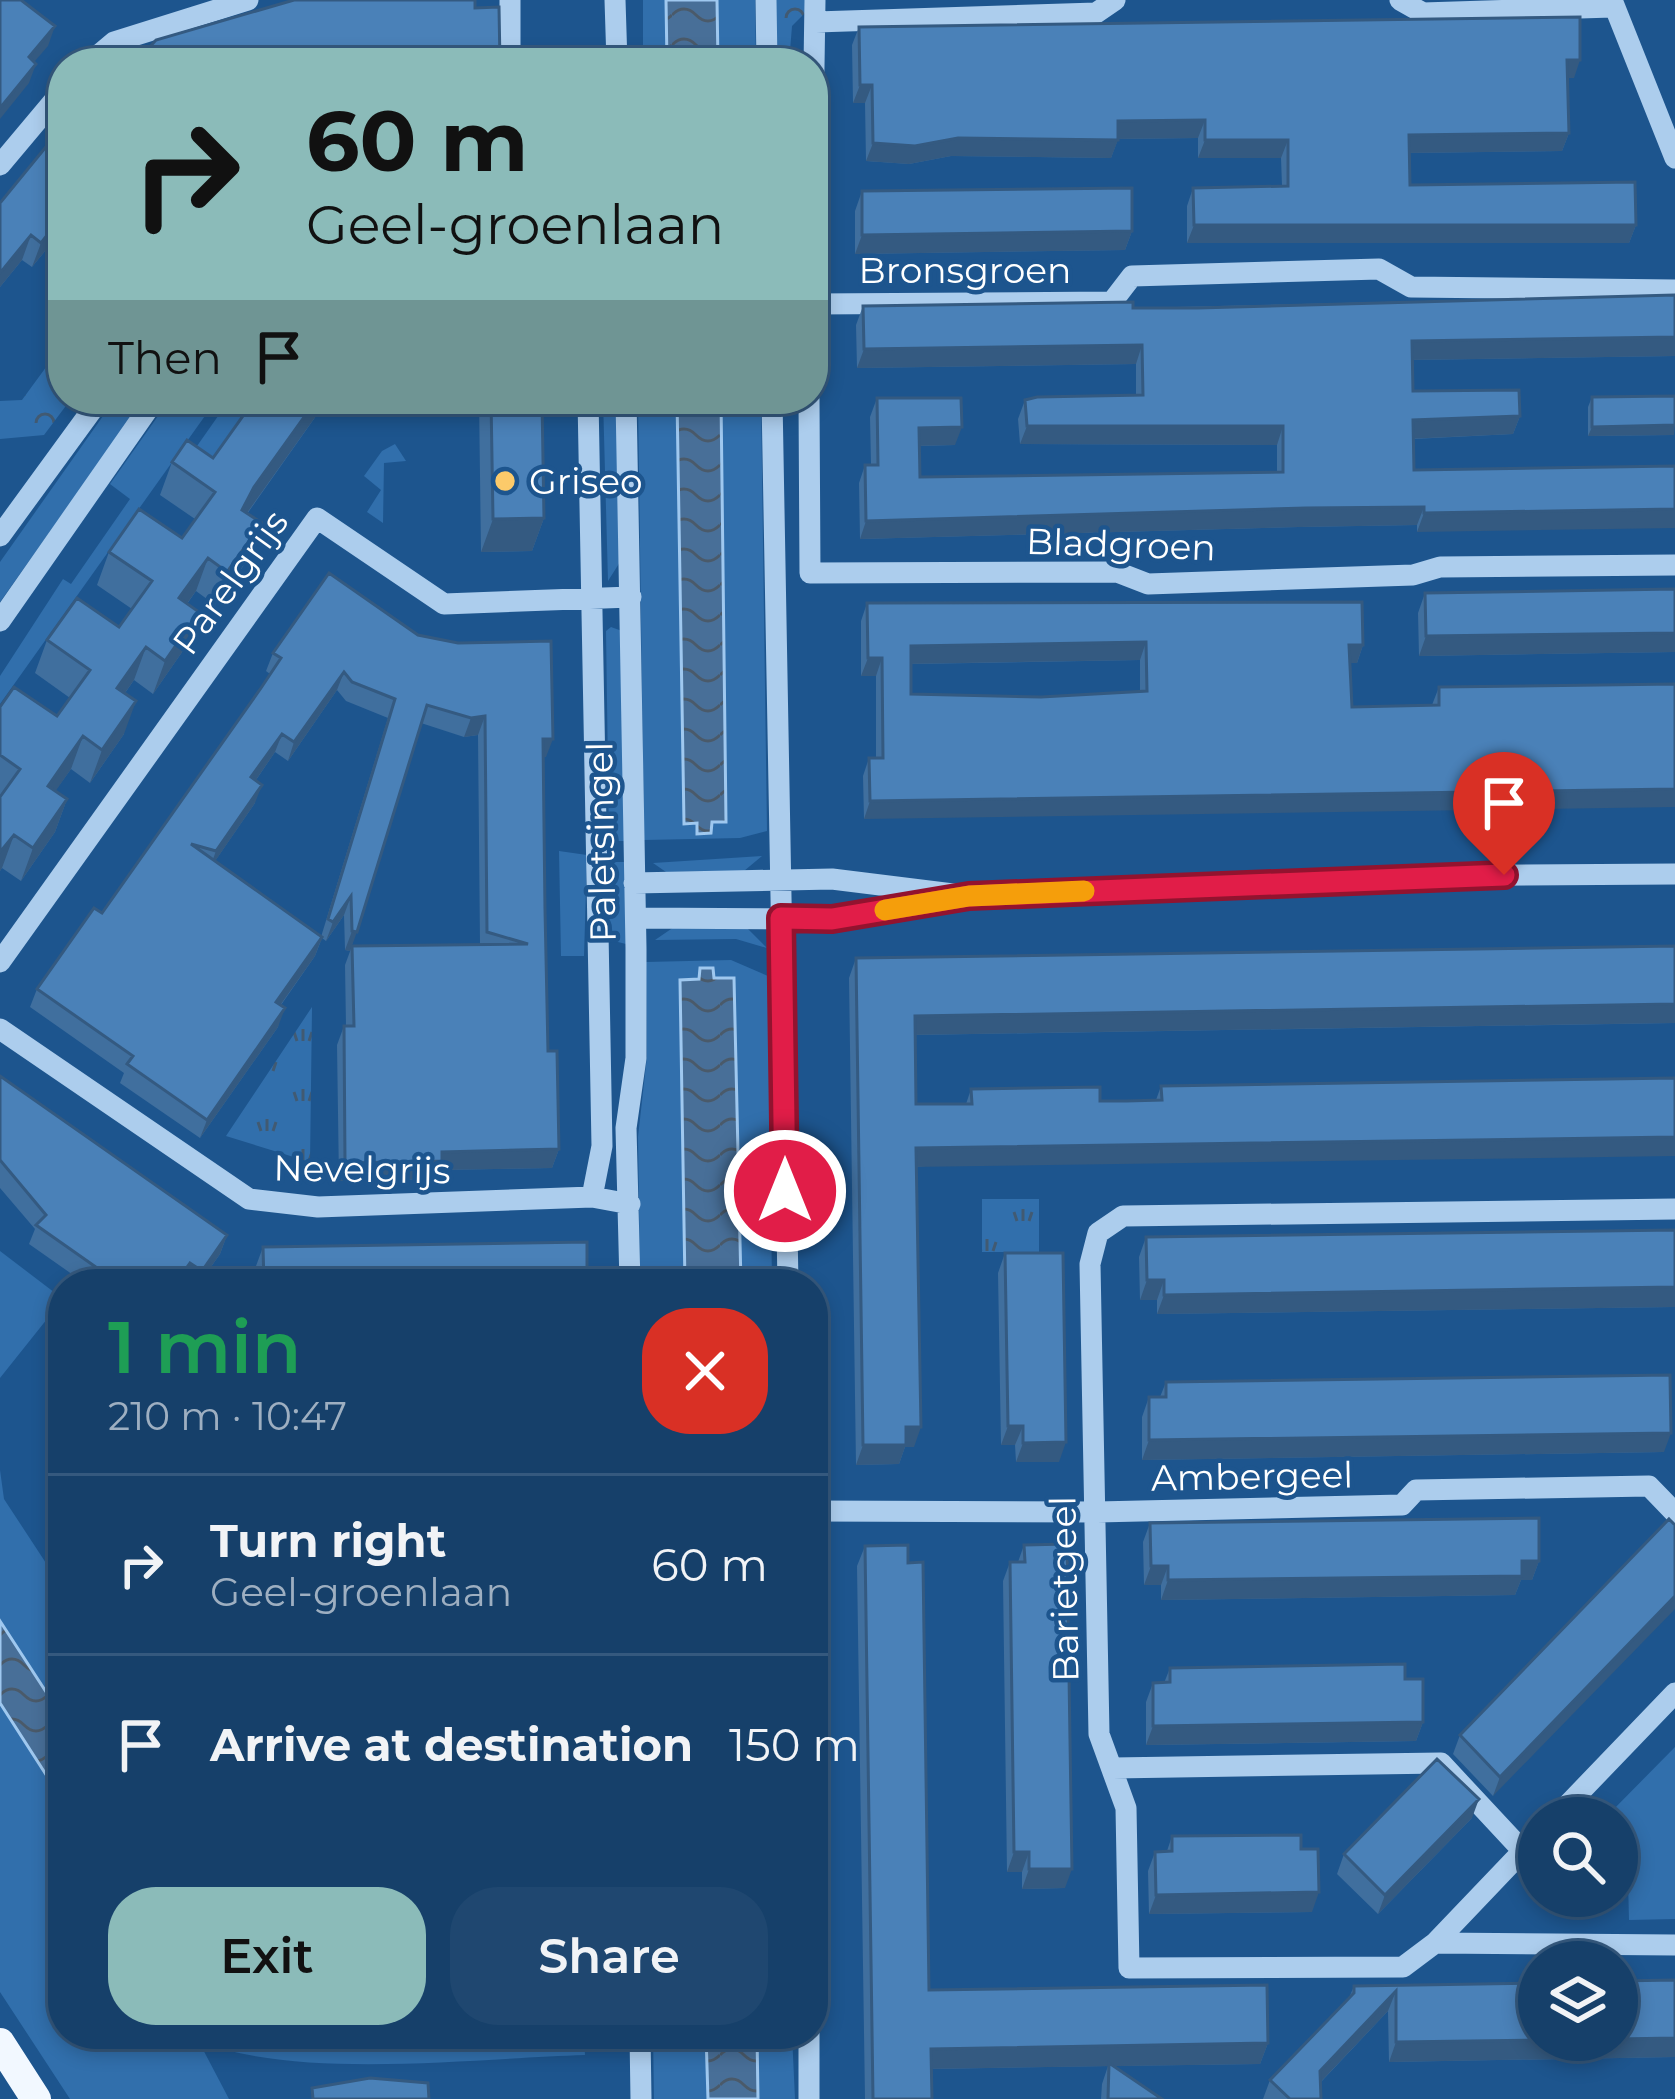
<!DOCTYPE html>
<html lang="en">
<head>
<meta charset="utf-8">
<style>
	:root { --surface:#16406a; --page:#1f4770; --text:#f1f3f6; --muted:#9eafc1; --line:#35597e; --accent:#8bbbb9 }
	body { margin:0; font-family:Montserrat,sans-serif; background:var(--page); color:var(--text); height:100vh; display:flex; flex-direction:column; font-size:45px; white-space:nowrap }
	* { box-sizing:border-box; margin:0 }
	p { font-size:39px; color:var(--muted) }
	.icon { flex:none; width:66px; height:66px; fill:none; stroke:currentColor; stroke-width:2; stroke-linecap:round; stroke-linejoin:round }
	.map { position:relative; flex:1; overflow:hidden }
	.details { position:absolute; left:48px; top:1269px; width:780px; height:780px; display:flex; flex-direction:column; background:var(--surface); border-radius:48px; box-shadow:0 6px 18px #0003,0 0 0 3px var(--line) }
	.details>* { flex:none }
	.hud { position:absolute; left:48px; top:48px; width:780px; height:366px; border-radius:48px; box-shadow:0 6px 18px #0003,0 0 0 3px var(--line); background:#8bbbb9; color:#111; overflow:hidden }
	.buttons { position:absolute; left:1518px; top:1797px; display:grid; gap:24px }
	.buttons a { display:grid; place-items:center; width:120px; height:120px; border-radius:50%; background:var(--surface); box-shadow:0 6px 18px #0003,0 0 0 3px var(--line); font-size:60px }
	.pin { position:absolute; display:grid; place-items:center; width:102px; height:102px; color:#fff; margin:-123px -51px; border-radius:50% 50% 50% 0; rotate:-45deg; box-shadow:0 0 12px #0007 }
	.pin .icon { rotate:45deg }
	.me { position:absolute; width:132px; margin:-66px; rotate:0deg; stroke-linejoin:round; filter:drop-shadow(0 0 9px #0008) }
	.turn { display:flex; align-items:center; gap:42px; height:252px; padding:0 60px; font-size:54px }
	.turn .icon { width:156px; height:156px; stroke-width:2.5 }
	.turn b { display:block; font-size:84px; line-height:102px }
	.then { display:flex; align-items:center; height:114px; padding:0 60px; background:#0003; gap:24px; font-size:45px }
	.round { display:grid; place-items:center; flex:none; width:126px; height:126px; border-radius:48px; background:var(--page) }
	.head { display:flex; align-items:center; justify-content:space-between; height:204px; padding:0 60px }
	h1 { font-size:72px; font-weight:600; line-height:90px; color:#1e9e55 }
	.primary-button { display:flex; gap:24px; margin-top:auto; padding:24px 60px }
	.primary-button a { flex:1; height:138px; border-radius:48px; background:var(--accent); color:#111; font-size:48px; font-weight:600; line-height:138px; text-align:center }
	.primary-button a+a { background:var(--page); color:var(--text) }
	ul { padding:0; list-style:none }
	li { display:flex; align-items:center; gap:36px; height:180px; padding:0 60px; border-top:3px solid var(--line) }
	li div { flex:1 }
	li b { display:block; font-size:45px }
	li em { font-style:normal }
	.map>svg:first-child { display:block }
	.green { fill:#316fac }
	.forest { fill:url(#forest-crowns) }
	.park { fill:url(#park-tufts) }
	.water { fill:url(#water-waves); stroke:#9fc8ef; stroke-width:3 }
	.lines { fill:none; stroke-linecap:round; stroke-linejoin:round }
	.minor { stroke:#accded; stroke-width:21 }
	.major { stroke:#f2f8ff; stroke-width:30 }
	.wall { fill:#406f9e; fill-rule:evenodd }
	.shaded-wall { fill:#345a81 }
	.building { fill:#4a81b8; stroke:#345a81; stroke-width:3; fill-rule:evenodd }
	.route-casing { stroke:#92132f; stroke-width:30 }
	.route { stroke:#e11d48; stroke-width:21 }
	.slow { stroke:#f59e0b; stroke-width:21 }
	.poi-dot { fill:#fcca6a; stroke:#1d558e; stroke-width:4.5 }
	.labels { text-anchor:middle; stroke-width:9; stroke-linejoin:round; paint-order:stroke }
	.street-label { font-size:36px; fill:#fff; stroke:#1d558e }
	.poi-label { font-size:36px; fill:#fff; stroke:#1d558e; text-anchor:start }
</style>
</head>
<body>
<div class="map">
<svg width="1675" height="2099" viewBox="0 0 1675 2099">
	<defs>
		<pattern id="forest-crowns" width="20" height="18" patternUnits="userSpaceOnUse" patternTransform="scale(3)"><rect width="20" height="18" fill="#316fac"/><path d="M2 6a3 3 0 1 1 6 0M12 15a3 3 0 1 1 6 0" fill="none" stroke="#415a72"/></pattern>
		<pattern id="park-tufts" width="24" height="20" patternUnits="userSpaceOnUse" patternTransform="scale(3)"><rect width="24" height="20" fill="#316fac"/><path d="M3 7l-1-3M5 7V3M7 7l1-3M15 17l-1-3M17 17v-4M19 17l1-3" fill="none" stroke="#415a72"/></pattern>
		<pattern id="water-waves" width="16" height="10" patternUnits="userSpaceOnUse" patternTransform="scale(3)"><rect width="16" height="10" fill="#486f98"/><path d="M0 5q4-4 8 0t8 0" fill="none" stroke="#4a5a6a"/></pattern>
	</defs>
	<rect width="100%" height="100%" fill="#1d558e"/>
	<!-- green -->
	<path class="green" d="M643,0H666L667,63H643Z
		M717,0H755L756,63H718Z
		M115,399H144L0,602V562Z
		M170,399H217L0,704V676L63,579L71,584L130,499L110,484Z
		M230,399H259L217,458L198,456L183,466Z
		M603,399H618L620,562L608,581Z
		M638,399H677L684,823L697,822V833L712,822L726,821L721,399H761L767,831L740,838L644,840Z
		M395,444L406,461L384,463L383,523L367,512L381,490L364,476L382,451Z
		M611,627L622,631L625,841H609L606,631Z
		M559,851L587,855L584,956H561Z
		M762,856L744,871L666,872L653,863Z
		M610,862H625L626,944L606,939L605,868Z
		M674,927H746L767,948L736,939L655,940Z
		M646,962L731,960L768,976L772,1284H741L733,978L680,981L685,1284H640L638,1137L647,1056Z
		M0,1251L63,1299L0,1378Z
		M0,1470L4,1499L63,1589V1718L0,1621Z
		M0,1703L63,1801V2034H266L289,2039L584,2034L585,2055C478,2058 292,2081 198,2040L229,2099H70L0,1992Z
		M1675,1747V1919L1629,1920L1627,1842L1617,1818L1607,1816Z
		M653,2034H706L708,2099H654Z
		M757,2034H792L795,2099H758Z"/>
	<!-- forest -->
	<path class="forest" d="M775,0H809V9L792,26L789,63H775Z
		M63,344V399H71L44,435L0,439V401L22,400Z"/>
	<!-- park -->
	<path class="park" d="M312,1007L310,1162L226,1136Z
		M982,1199H1039V1252H982Z"/>
	<!-- water -->
	<path class="water" d="M666,0H717L718,63H667Z
		M677,399H721L726,822H712L711,833L697,834V823L684,824Z
		M700,968H713L714,978H734L741,1284H685L680,980L699,979Z
		M0,1621L63,1718V1801L0,1703Z
		M266,2034H536L289,2039Z
		M706,2034H757L758,2099H708Z"/>
	<g class="lines">
		<!-- minor -->
		<path class="minor" d="M510,0V63
			M615,0L617,63
			M766,0L767,63
			M1400,0L1423,13L1612,7
			M1612,0L1675,158
			M816,22L1096,13L1115,0
			M89,63L114,42L248,0
			M813,133L815,0
			M0,165L63,90
			M813,304L1112,302L1132,276L1379,269L1411,287L1675,290
			M588,399L602,1146L592,1197
			M626,399L636,948V1058L626,1128L630,1284
			M772,399L788,1284
			M809,399L810,573L1117,572L1148,584L1413,575L1440,567L1675,565
			M0,536L100,399
			M0,621L155,399
			M634,883L832,879L969,896L832,919L636,918
			M969,896L1405,876L1675,874
			M0,962L317,518L444,604L631,597
			M0,1029L249,1199L318,1207L592,1197L630,1204
			M1675,1209L1123,1216L1098,1233L1090,1264L1099,1734L1126,1808L1129,1968L1403,1967L1435,1943L1675,1945
			M813,1511L1097,1512L1402,1505L1416,1490L1649,1486L1675,1513
			M1113,1768L1441,1763L1523,1851
			M1555,1818L1675,1693
			M1435,1943L1539,1834
			M640,2034L641,2099
			M809,2034V2099"/>
		<!-- major -->
		<path class="major" d="M0,2043L36,2099"/>
	</g>
	<!-- wall -->
	<path class="wall" d="M859,27L1574,78H1568L1569,133L1562,151L1409,153L1410,185L1636,225L1629,243H1187V206L1193,188L1282,186L1281,158H1198V138L1118,139L1111,158L951,156L909,164L866,161L865,103H853L852,45Z
		M63,126V210L56,218L59,220L50,245L32,267L22,260L0,287V203Z
		M862,191L1132,231L1125,250L855,254V211Z
		M1675,295V356L1413,360V391L1520,416L1513,434L1413,439L1414,470L1675,466L1417,532V525L1299,527L860,539L859,483L865,465H871L870,417L877,398L955,445L920,446V477L1277,472V445L1020,444L1018,419L1025,400L1136,395V364L857,368L856,325L863,306L1133,308Z
		M1592,397L1674,435L1588,436V407Z
		M255,399H328L247,514L262,523L250,556L233,581L215,605L196,591L187,604L199,612L187,645L153,694L134,680L125,693L124,734L90,783L71,769L55,791L67,799L55,832L21,881L2,868L0,871V707L57,716L70,698L35,673L47,640L119,627L132,609L97,585L109,552L182,538L195,519L160,495L172,462L213,458Z
		M479,399H542L544,518L532,551L481,552Z
		M329,573L546,757H543L548,1051L559,1149L552,1168L439,1170L436,1179L339,1181L337,1045L344,1026H346L345,965L352,946L480,944L478,735L464,737L421,723L350,951L345,950L344,915L326,941L322,938L315,956L281,1005L278,1027L200,1138L120,1083L124,1073L30,1007L37,989L102,913L270,674L266,671L273,653ZM337,690L346,701L388,718L321,937L215,861L255,803L256,780L275,752L288,761Z
		M1675,589V652L1419,656L1418,613L1425,593Z
		M867,603L1363,645L1357,663H1350L1352,707L1432,705L1439,687L1675,684L864,819L863,776L869,758H876V676H861V621ZM1140,660V692L1041,697L911,694V664Z
		M1675,946V1023L915,1035L916,1104H966L971,1089L1100,1101L1156,1100L1161,1086L1675,1078L917,1167L914,1447H905L899,1464L856,1465L849,978L856,958Z
		M0,1076L227,1235L220,1254L199,1284H186L183,1282L181,1284H86L29,1244L35,1229L0,1188Z
		M1675,1230V1307L1157,1314V1300H1140L1139,1257L1146,1237Z
		M263,1247L587,1284H257L256,1266Z
		M1005,1253L1059,1462H1016L1015,1445H1001L998,1273Z
		M1166,1382L1664,1452L1142,1460V1417L1149,1397H1160Z
		M1669,1519L1493,1796L1453,1754L1460,1735Z
		M1150,1523L1539,1561L1532,1580H1521L1515,1595L1161,1600V1585H1144L1143,1542Z
		M1024,1545L1065,1888L1022,1889V1872H1007L1003,1581L1010,1562H1018Z
		M865,1546L929,1990L1268,2043L1260,2064L1114,2066L1162,2099H1101L1102,2084L1108,2066L931,2069L932,2099H865L857,1566Z
		M1170,1668L1405,1679L1423,1722L1416,1741L1146,1745V1702L1153,1683H1164Z
		M1472,1818L1378,1914L1337,1874L1344,1854Z
		M1172,1836L1301,1849L1312,1912L1149,1914L1148,1871L1155,1852L1167,1851Z
		M1675,1980V2057L1389,2062L1388,2011L1321,2082V2099H1263L1270,2080L1349,1998L1354,1986Z"/>
	<!-- shaded-wall -->
	<path class="shaded-wall" d="M55,26L48,46L22,76L29,57Z
		M328,52L324,63H291Z
		M1567,60H1580L1574,78H1561Z
		M36,64L29,83L0,119V108Z
		M860,85H872L865,103H853Z
		M1205,120L1198,138L1111,139L1118,121Z
		M1569,133L1562,151L1403,153L1409,135Z
		M958,138L1118,140L1111,158L951,156L909,164L866,161L873,143Z
		M1205,140H1288L1281,158H1198Z
		M63,196V210L40,238L49,213Z
		M59,220L50,245L32,267L41,243Z
		M1194,225H1636L1629,243H1187Z
		M1132,231L1125,250L855,254L862,235Z
		M31,235L22,260L0,287V273Z
		M1675,337V356L1406,360L1412,341Z
		M1142,345L1136,364L857,368L864,349Z
		M317,399H328L242,520V510L254,487Z
		M1520,416L1513,434L1406,439L1413,420Z
		M1675,425L1674,435L1588,436L1592,427Z
		M1027,426H1283L1277,445L1020,444Z
		M962,427L955,445L913,446L919,428Z
		M1424,507L1417,525L1299,527L860,539L866,521L1306,508Z
		M1675,509V528L1417,532L1424,513Z
		M544,518L532,551L481,552L493,519Z
		M262,523L250,556L215,605L227,572Z
		M208,558L196,591L167,631L179,598Z
		M199,612L187,645L153,694L165,661Z
		M1675,633V652L1419,656L1426,636Z
		M1146,642L1140,660L904,664L911,646Z
		M1349,645H1363L1357,663H1343Z
		M146,647L134,680L105,721L117,688Z
		M868,658H882L876,676H861Z
		M344,672L337,690L288,761L294,742Z
		M136,701L124,734L90,783L102,750Z
		M485,716L478,735L464,737L471,718Z
		M282,734L275,752L245,796L251,777Z
		M83,736L71,769L36,819L48,786Z
		M543,739H553L546,757H536Z
		M262,785L255,803L209,870L216,851Z
		M1675,789V807L864,819L870,801Z
		M67,799L55,832L21,881L33,848Z
		M14,835L2,868L0,871V852Z
		M351,896L344,915L326,941L333,922Z
		M352,931L357,932L350,951L345,950Z
		M322,937L315,956L269,1021L276,1002Z
		M1675,1004V1023L907,1035L915,1016Z
		M285,1008L278,1027L200,1138L207,1120Z
		M1675,1137V1156L909,1167L916,1148Z
		M559,1149L552,1168L439,1170L436,1179L339,1181L345,1163L442,1152Z
		M227,1235L220,1254L199,1284H197L202,1271Z
		M190,1263L181,1284H175Z
		M1147,1280H1164L1157,1300H1140Z
		M1675,1287V1307L1157,1314L1164,1295Z
		M1008,1426H1023L1015,1445H1001Z
		M906,1427H921L914,1447H905L899,1464L856,1465L863,1445Z
		M1671,1433L1664,1452L1142,1460L1149,1440Z
		M1066,1442L1059,1462H1016L1023,1443Z
		M1522,1561H1539L1532,1580H1521L1515,1595L1161,1600L1168,1580Z
		M1151,1566H1168L1161,1585H1144Z
		M1675,1596V1609L1493,1796L1500,1777Z
		M1423,1722L1416,1741L1146,1745L1153,1726Z
		M1479,1799L1472,1818L1378,1914L1385,1895Z
		M1014,1852H1029L1022,1872H1007Z
		M1029,1869H1072L1065,1888L1022,1889Z
		M1319,1892L1312,1912L1149,1914L1156,1895Z
		M1396,1991L1388,2011L1313,2090L1320,2071Z
		M1675,2038V2057L1389,2062L1396,2042Z
		M1268,2043L1260,2064L923,2069L931,2049Z"/>
	<!-- building -->
	<path class="building" d="M0,0H21L55,26L29,57L36,64L0,108Z
		M294,0H475V8L499,7L500,63H328V52L291,63H135L156,40Z
		M1580,17V60H1567L1569,133L1409,135L1410,185L1635,182L1636,225H1194L1193,188L1288,186V140H1205V120L1118,121V140L958,138L915,146L873,143L872,85H860L859,27Z
		M63,126V196L49,213L59,220L41,243L31,235L0,273V203Z
		M1132,188V231L862,235V191Z
		M1675,295V337L1412,341L1413,391L1519,390L1520,416L1413,420L1414,470L1675,466V509L1424,513V507L1306,508L866,521L865,465H878L877,398H961L962,427L919,428L920,477L1283,472V426H1027L1025,400L1037,397L1143,395L1142,345L864,349L863,306L1133,302V308H1197Z
		M1675,396V425L1592,427V397Z
		M255,399H317L254,487L242,510L262,523L227,572L208,558L179,598L199,612L165,661L146,647L117,688L136,701L102,750L83,736L48,786L67,799L33,848L14,835L0,852V797L20,769L0,755V707L14,687L57,716L90,670L47,640L77,598L119,627L152,581L109,552L139,509L182,538L215,492L172,462L187,440L213,458Z
		M491,399H542L544,518L493,519Z
		M329,573L418,635L458,643L551,641L553,739H543L545,909L548,1051H557L559,1149L442,1152V1161L345,1163L344,1026H354L352,946L528,944L487,932L485,716L471,718L427,705L357,932L352,931L351,896L333,922L328,919L395,699L352,682L344,672L294,742L282,734L251,777L262,785L216,851L191,844L322,937L276,1002L285,1008L207,1120L127,1064L133,1056L37,989L94,908L102,913L261,688L281,658L273,653Z
		M1675,589V633L1426,636L1425,593Z
		M1362,602L1363,645H1349L1352,707L1439,705V687L1675,684V789L870,801L869,758H883L882,658H868L867,603ZM1146,642L1147,691L1041,697L911,694V646Z
		M1675,946V1004L915,1016L916,1104H972L971,1089L1100,1087V1101H1126L1162,1100L1161,1086L1675,1078V1137L916,1148L921,1427H906V1445H863L856,958Z
		M0,1076L227,1235L202,1271L190,1263L175,1284H120L36,1225L46,1215L0,1160Z
		M1675,1230V1287L1164,1295V1280H1147L1146,1237Z
		M587,1242V1284H264L263,1247Z
		M1005,1253H1063L1066,1442L1023,1443V1426H1008Z
		M1670,1375L1671,1433L1149,1440V1397H1166V1382Z
		M1539,1518V1561H1522V1576L1168,1580V1566H1151L1150,1523Z
		M1669,1519L1675,1525V1596L1500,1777L1460,1735Z
		M1067,1544L1072,1869H1029V1852H1014L1010,1562H1025L1024,1545Z
		M908,1545V1563L923,1562L929,1990L1267,1985L1268,2043L931,2049L932,2099H873L865,1546Z
		M1405,1664V1679H1423V1722L1153,1726V1683L1170,1682V1668Z
		M1437,1759L1479,1799L1385,1895L1344,1854Z
		M1301,1835V1849H1318L1319,1892L1156,1895L1155,1852L1172,1851V1836Z
		M1675,1980V2038L1617,2039V1981Z
		M1539,1983V2040H1544L1396,2042V1991L1320,2071L1321,2099H1290L1270,2080L1354,1993V1986Z
		M1109,2063L1162,2099H1108Z
		M370,2078L428,2083L429,2099H313L312,2088Z"/>
	<g class="lines">
		<!-- route casing -->
		<g class="route-casing">
			<path id="route" d="M785,1191L781,918L832,919L969,896L1504,875"/>
		</g>
		<!-- route -->
		<use href="#route" class="route"/>
		<!-- slow -->
		<path class="slow" d="M885,910L969,896L1084,891"/>
	</g>
	<!-- markers -->
	<circle class="poi-dot" cx="505" cy="481" r="12"/>
	<g class="labels">
		<!-- street labels -->
		<g class="street-label">
			<text x="965" y="283">Bronsgroen</text>
			<text transform="translate(1121 544) rotate(2)" y="13">Bladgroen</text>
			<text transform="translate(230 582) rotate(-54)" y="13">Parelgrijs</text>
			<text transform="translate(601 842) rotate(-91)" y="13">Paletsingel</text>
			<text transform="translate(362 1169) rotate(1)" y="13">Nevelgrijs</text>
			<text transform="translate(1252 1476) rotate(-1)" y="13">Ambergeel</text>
			<text transform="translate(1064 1589) rotate(-91)" y="13">Barietgeel</text>
		</g>
		<!-- poi labels -->
		<g class="poi-label">
			<text x="529" y="494">Griseo</text>
		</g>
	</g>
</svg>
<div class="buttons">
<a><svg class="icon" aria-label="search" viewBox="0 0 24 24"><circle cx="10" cy="10" r="6"/><path d="M15 15l6 6"/></svg></a>
<a><svg class="icon" aria-label="layers" viewBox="0 0 24 24"><path d="M12 4l9 5-9 5-9-5zM3 14l9 5 9-5"/></svg></a>
</div>
<div class="pin" style="left:1504px;top:875px;background:#d93025"><svg class="icon" aria-label="arrive" viewBox="0 0 24 24"><path d="M6 21V4h12l-3 4 3 4H6"/></svg></div>
<svg class="me" style="left:785px;top:1191px" viewBox="-20 -20 40 40"><circle r="17" fill="#e11d48" stroke="#fff" stroke-width="3"/><path d="M0-11L8 9 0 5-8 9z" fill="#fff"/></svg>
<div class="hud">
<div class="turn"><svg class="icon" aria-label="right" viewBox="0 0 24 24"><path d="M7 20v-9h11M14 6l5 5-5 5"/></svg><div><b>60 m</b>Geel-groenlaan</div></div>
<div class="then">Then<svg class="icon" aria-label="arrive" viewBox="0 0 24 24"><path d="M6 21V4h12l-3 4 3 4H6"/></svg></div>
</div>
<section class="details">
<div class="head"><div><h1>1 min</h1><p>210 m · 10:47</p></div><a class="round" style="background:#d93025;color:#fff"><svg class="icon" aria-label="close" viewBox="0 0 24 24"><path d="M6 6l12 12M18 6L6 18"/></svg></a></div>
<ul>
<li><svg class="icon" aria-label="right" viewBox="0 0 24 24"><path d="M7 20v-9h11M14 6l5 5-5 5"/></svg><div><b>Turn right</b><p>Geel-groenlaan</p></div><em>60 m</em></li>
<li><svg class="icon" aria-label="arrive" viewBox="0 0 24 24"><path d="M6 21V4h12l-3 4 3 4H6"/></svg><div><b>Arrive at destination</b></div><em>150 m</em></li>
</ul>
<div class="primary-button"><a>Exit</a><a>Share</a></div>
</section>
</div>
</body>
</html>
